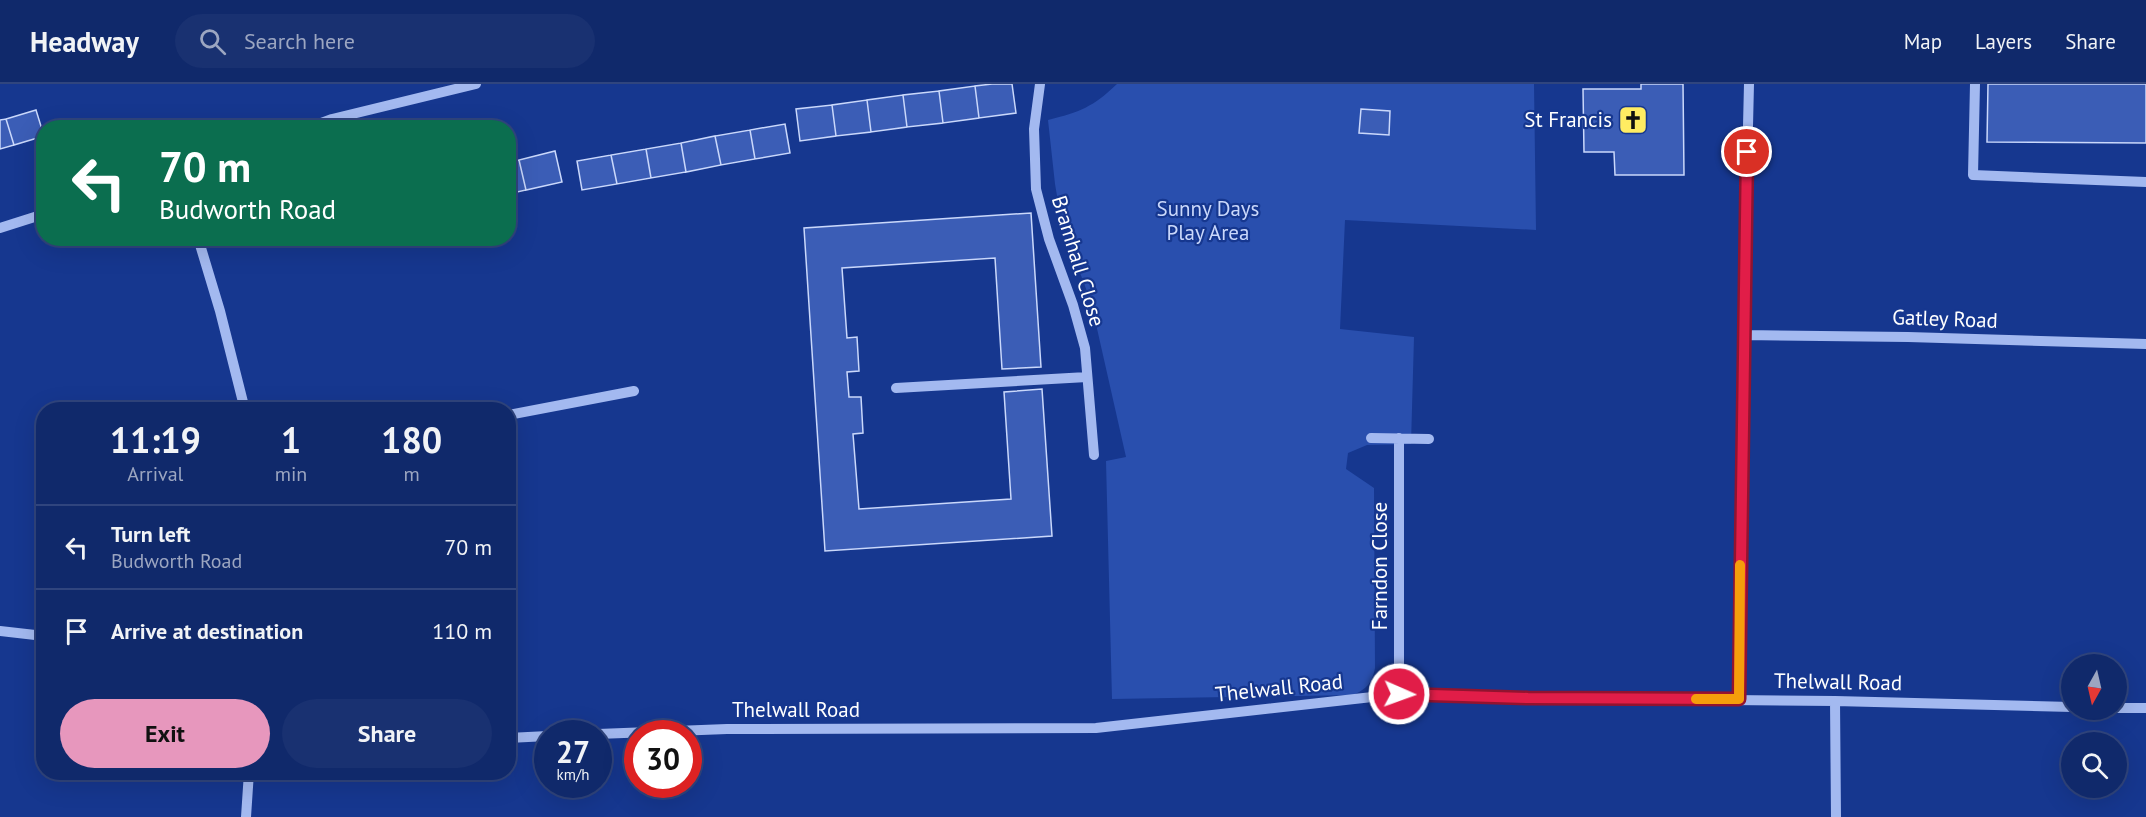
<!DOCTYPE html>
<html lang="en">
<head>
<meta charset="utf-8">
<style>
	:root { --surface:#10296b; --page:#193171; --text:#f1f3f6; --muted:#9ca6c1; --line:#30457e; --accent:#e797bd }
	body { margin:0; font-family:"PT Sans",sans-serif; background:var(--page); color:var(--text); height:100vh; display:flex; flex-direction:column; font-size:22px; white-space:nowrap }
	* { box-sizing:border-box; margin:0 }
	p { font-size:20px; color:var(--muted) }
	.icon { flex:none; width:33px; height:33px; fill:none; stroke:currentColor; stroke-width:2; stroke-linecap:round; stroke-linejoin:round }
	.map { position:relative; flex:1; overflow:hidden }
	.details { position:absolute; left:36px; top:318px; width:480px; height:378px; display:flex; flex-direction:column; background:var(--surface); border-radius:24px; box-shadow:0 6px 24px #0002,0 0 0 2px var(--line) }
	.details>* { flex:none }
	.guide { position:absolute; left:36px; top:36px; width:480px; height:126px; border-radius:24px; box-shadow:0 6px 24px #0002,0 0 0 2px var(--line); background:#0b6e4f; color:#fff; overflow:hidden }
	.needle { width:39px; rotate:188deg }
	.tools { position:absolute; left:2061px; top:570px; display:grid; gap:12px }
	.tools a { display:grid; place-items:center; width:66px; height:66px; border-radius:50%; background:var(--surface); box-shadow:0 6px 24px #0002,0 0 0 2px var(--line); font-size:30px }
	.speed { position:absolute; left:534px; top:636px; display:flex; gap:12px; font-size:30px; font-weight:700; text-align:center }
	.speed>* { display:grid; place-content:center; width:78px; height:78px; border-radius:50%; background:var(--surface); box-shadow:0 6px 24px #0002,0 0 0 2px var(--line); line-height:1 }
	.speed small { font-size:15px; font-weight:400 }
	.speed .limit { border:9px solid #d22; background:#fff; color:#111 }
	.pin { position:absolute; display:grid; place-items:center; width:51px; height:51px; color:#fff; margin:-26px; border:3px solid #fff; border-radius:50%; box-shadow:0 2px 6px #0007 }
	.me { position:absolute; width:66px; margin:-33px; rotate:92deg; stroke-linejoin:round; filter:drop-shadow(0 0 4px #0008) }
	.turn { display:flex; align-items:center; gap:21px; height:126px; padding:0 24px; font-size:27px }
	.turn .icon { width:78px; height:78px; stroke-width:2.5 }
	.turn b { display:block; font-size:42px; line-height:51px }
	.eta { display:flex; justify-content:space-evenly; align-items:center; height:102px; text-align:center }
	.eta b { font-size:36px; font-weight:700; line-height:42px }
	.button { display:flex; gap:12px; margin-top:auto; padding:12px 24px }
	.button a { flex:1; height:69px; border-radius:36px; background:var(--accent); color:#111; font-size:24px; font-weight:700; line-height:69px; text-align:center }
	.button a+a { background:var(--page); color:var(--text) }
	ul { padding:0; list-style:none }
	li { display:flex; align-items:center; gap:18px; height:84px; padding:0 24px; border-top:2px solid var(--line) }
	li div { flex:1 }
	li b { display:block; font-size:22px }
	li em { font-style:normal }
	header { display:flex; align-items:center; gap:36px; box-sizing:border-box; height:84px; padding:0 30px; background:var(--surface); border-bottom:2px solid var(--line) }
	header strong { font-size:28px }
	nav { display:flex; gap:33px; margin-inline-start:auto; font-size:21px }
	.search { width:420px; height:54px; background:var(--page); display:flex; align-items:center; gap:15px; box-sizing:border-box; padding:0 21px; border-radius:33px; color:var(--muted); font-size:22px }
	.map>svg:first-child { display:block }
	.park { fill:#294fae }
	.building { fill:#3b5db6; stroke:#cad8fb; stroke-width:1.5 }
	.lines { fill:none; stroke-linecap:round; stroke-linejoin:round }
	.minor { stroke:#a3b9f0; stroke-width:10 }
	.route-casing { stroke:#92132f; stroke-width:15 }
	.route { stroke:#e11d48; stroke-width:10 }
	.slow { stroke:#f59e0b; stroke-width:10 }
	.labels { text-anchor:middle; stroke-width:4.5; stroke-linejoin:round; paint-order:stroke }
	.poi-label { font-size:21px; fill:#fff; stroke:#16378f; text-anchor:end }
	.park-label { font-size:21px; fill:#cad8fb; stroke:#16378f }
	.street-label { font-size:21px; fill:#fff; stroke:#16378f }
</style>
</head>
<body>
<header>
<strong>Headway</strong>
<div class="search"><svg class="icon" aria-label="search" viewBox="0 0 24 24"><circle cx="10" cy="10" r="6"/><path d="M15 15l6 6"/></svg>Search here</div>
<nav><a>Map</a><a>Layers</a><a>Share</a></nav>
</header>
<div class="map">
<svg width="2146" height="733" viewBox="0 0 2146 733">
	<rect width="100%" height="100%" fill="#16378f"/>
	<!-- park -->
	<path class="park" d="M1117,0H1534L1536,146L1345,136L1340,245L1414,253L1411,360L1367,361L1348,369L1346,385L1374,404L1375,584C1372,599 1367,605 1353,611L1112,615L1106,377L1126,373L1091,218L1062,141L1055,100L1048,36C1080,28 1093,23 1117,0Z"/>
	<!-- building -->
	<path class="building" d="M992,0H1012L1016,29L979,34L975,2Z
		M1641,0H1683L1684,91H1615L1614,68H1584L1583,5H1641Z
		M1988,0H2146V59L1987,58Z
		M975,2L979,34L943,39L939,7Z
		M939,7L943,39L907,43L903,11Z
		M903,11L907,43L871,48L867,16Z
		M867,16L871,48L836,52L832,21Z
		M832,21L836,52L800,57L796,25Z
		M1361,25L1390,27L1389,51L1359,49Z
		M36,26L44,52L14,61L6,35Z
		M6,35L14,61L0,65V36Z
		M785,40L790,69L755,75L750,46Z
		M750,46L755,75L721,81L715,52Z
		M715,52L721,81L686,88L681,59Z
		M681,59L686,88L651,94L646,65Z
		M646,65L651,94L617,100L611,71Z
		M555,67L562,98L526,106L519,76Z
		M611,71L617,100L582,106L577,77Z
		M519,76L526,106L508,110V78Z
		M1031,129L1041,283L1002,285L995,174L842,184L847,254L857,253L859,287L847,288L849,313H861L863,349L853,350L859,425L1011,415L1004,308L1042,305L1052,452L825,467L804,144Z"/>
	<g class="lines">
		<!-- minor -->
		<path class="minor" d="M1040,0L1034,45L1036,105L1049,155L1073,221L1085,264L1094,371
			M1975,0L1973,91L2146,98
			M308,44L332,35L476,0
			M0,144L44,130
			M198,154L220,227L245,326
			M1743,251L1908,253L2146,260
			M896,304L1087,293
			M508,331L634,307
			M1371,354L1429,355
			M0,547L44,552
			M1399,610V354
			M1739,615L1743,251L1749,0
			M1835,617L1836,733
			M2116,624H2146
			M598,650L727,645L1096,644L1399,610L1528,614L1835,617L2072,623
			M508,654L548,652
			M249,692L272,688
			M246,733L249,688"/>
	</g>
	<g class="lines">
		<!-- route casing -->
		<g class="route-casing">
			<path id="route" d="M1399,610L1528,614L1739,615L1747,68"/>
		</g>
		<!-- route -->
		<use href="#route" class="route"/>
		<!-- slow -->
		<path class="slow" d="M1696,615H1739L1740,481"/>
	</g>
	<!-- icons -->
	<defs>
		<g id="church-square" transform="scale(1.5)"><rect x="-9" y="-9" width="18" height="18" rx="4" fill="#ffec62" stroke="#16378f"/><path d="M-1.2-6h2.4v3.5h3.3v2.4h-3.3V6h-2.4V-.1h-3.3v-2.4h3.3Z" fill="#111"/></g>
	</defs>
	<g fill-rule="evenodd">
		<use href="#church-square" x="1633" y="36"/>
	</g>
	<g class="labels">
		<!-- poi labels -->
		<g class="poi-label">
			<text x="1612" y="43">St Francis</text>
		</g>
		<!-- park labels -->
		<g class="park-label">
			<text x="1208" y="132">Sunny Days<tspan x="1208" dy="24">Play Area</tspan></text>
		</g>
		<!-- street labels -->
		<g class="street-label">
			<text transform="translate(1078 177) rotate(73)" y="7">Bramhall Close</text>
			<text transform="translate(1945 235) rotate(2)" y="7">Gatley Road</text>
			<text transform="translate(1380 482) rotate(-90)" y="7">Farndon Close</text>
			<text transform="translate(1838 598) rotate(1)" y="7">Thelwall Road</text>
			<text transform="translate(1279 604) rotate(-6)" y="7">Thelwall Road</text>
			<text x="796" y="633">Thelwall Road</text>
		</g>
	</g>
</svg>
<div class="tools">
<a><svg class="needle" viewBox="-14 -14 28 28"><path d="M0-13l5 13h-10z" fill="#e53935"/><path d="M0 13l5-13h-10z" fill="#9ca6c1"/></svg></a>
<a><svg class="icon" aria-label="search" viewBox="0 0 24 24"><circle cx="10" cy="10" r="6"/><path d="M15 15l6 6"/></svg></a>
</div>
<div class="speed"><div>27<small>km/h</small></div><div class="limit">30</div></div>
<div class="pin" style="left:1747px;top:68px;background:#d93025"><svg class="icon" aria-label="arrive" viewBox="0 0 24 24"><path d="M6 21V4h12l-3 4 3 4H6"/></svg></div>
<svg class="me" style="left:1399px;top:610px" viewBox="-20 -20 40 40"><circle r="17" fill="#e11d48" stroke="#fff" stroke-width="3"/><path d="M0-11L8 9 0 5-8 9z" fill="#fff"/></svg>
<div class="guide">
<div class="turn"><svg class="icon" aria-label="left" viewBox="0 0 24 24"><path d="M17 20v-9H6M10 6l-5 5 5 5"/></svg><div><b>70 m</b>Budworth Road</div></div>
</div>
<section class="details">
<div class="eta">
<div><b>11:19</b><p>Arrival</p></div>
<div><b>1</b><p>min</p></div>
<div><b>180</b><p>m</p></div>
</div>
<ul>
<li><svg class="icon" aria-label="left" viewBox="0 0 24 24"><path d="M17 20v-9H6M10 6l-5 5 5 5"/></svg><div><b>Turn left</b><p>Budworth Road</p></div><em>70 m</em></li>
<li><svg class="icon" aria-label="arrive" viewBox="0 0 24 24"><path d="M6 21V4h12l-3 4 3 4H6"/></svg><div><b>Arrive at destination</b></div><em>110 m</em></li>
</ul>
<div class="button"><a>Exit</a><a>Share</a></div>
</section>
</div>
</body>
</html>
